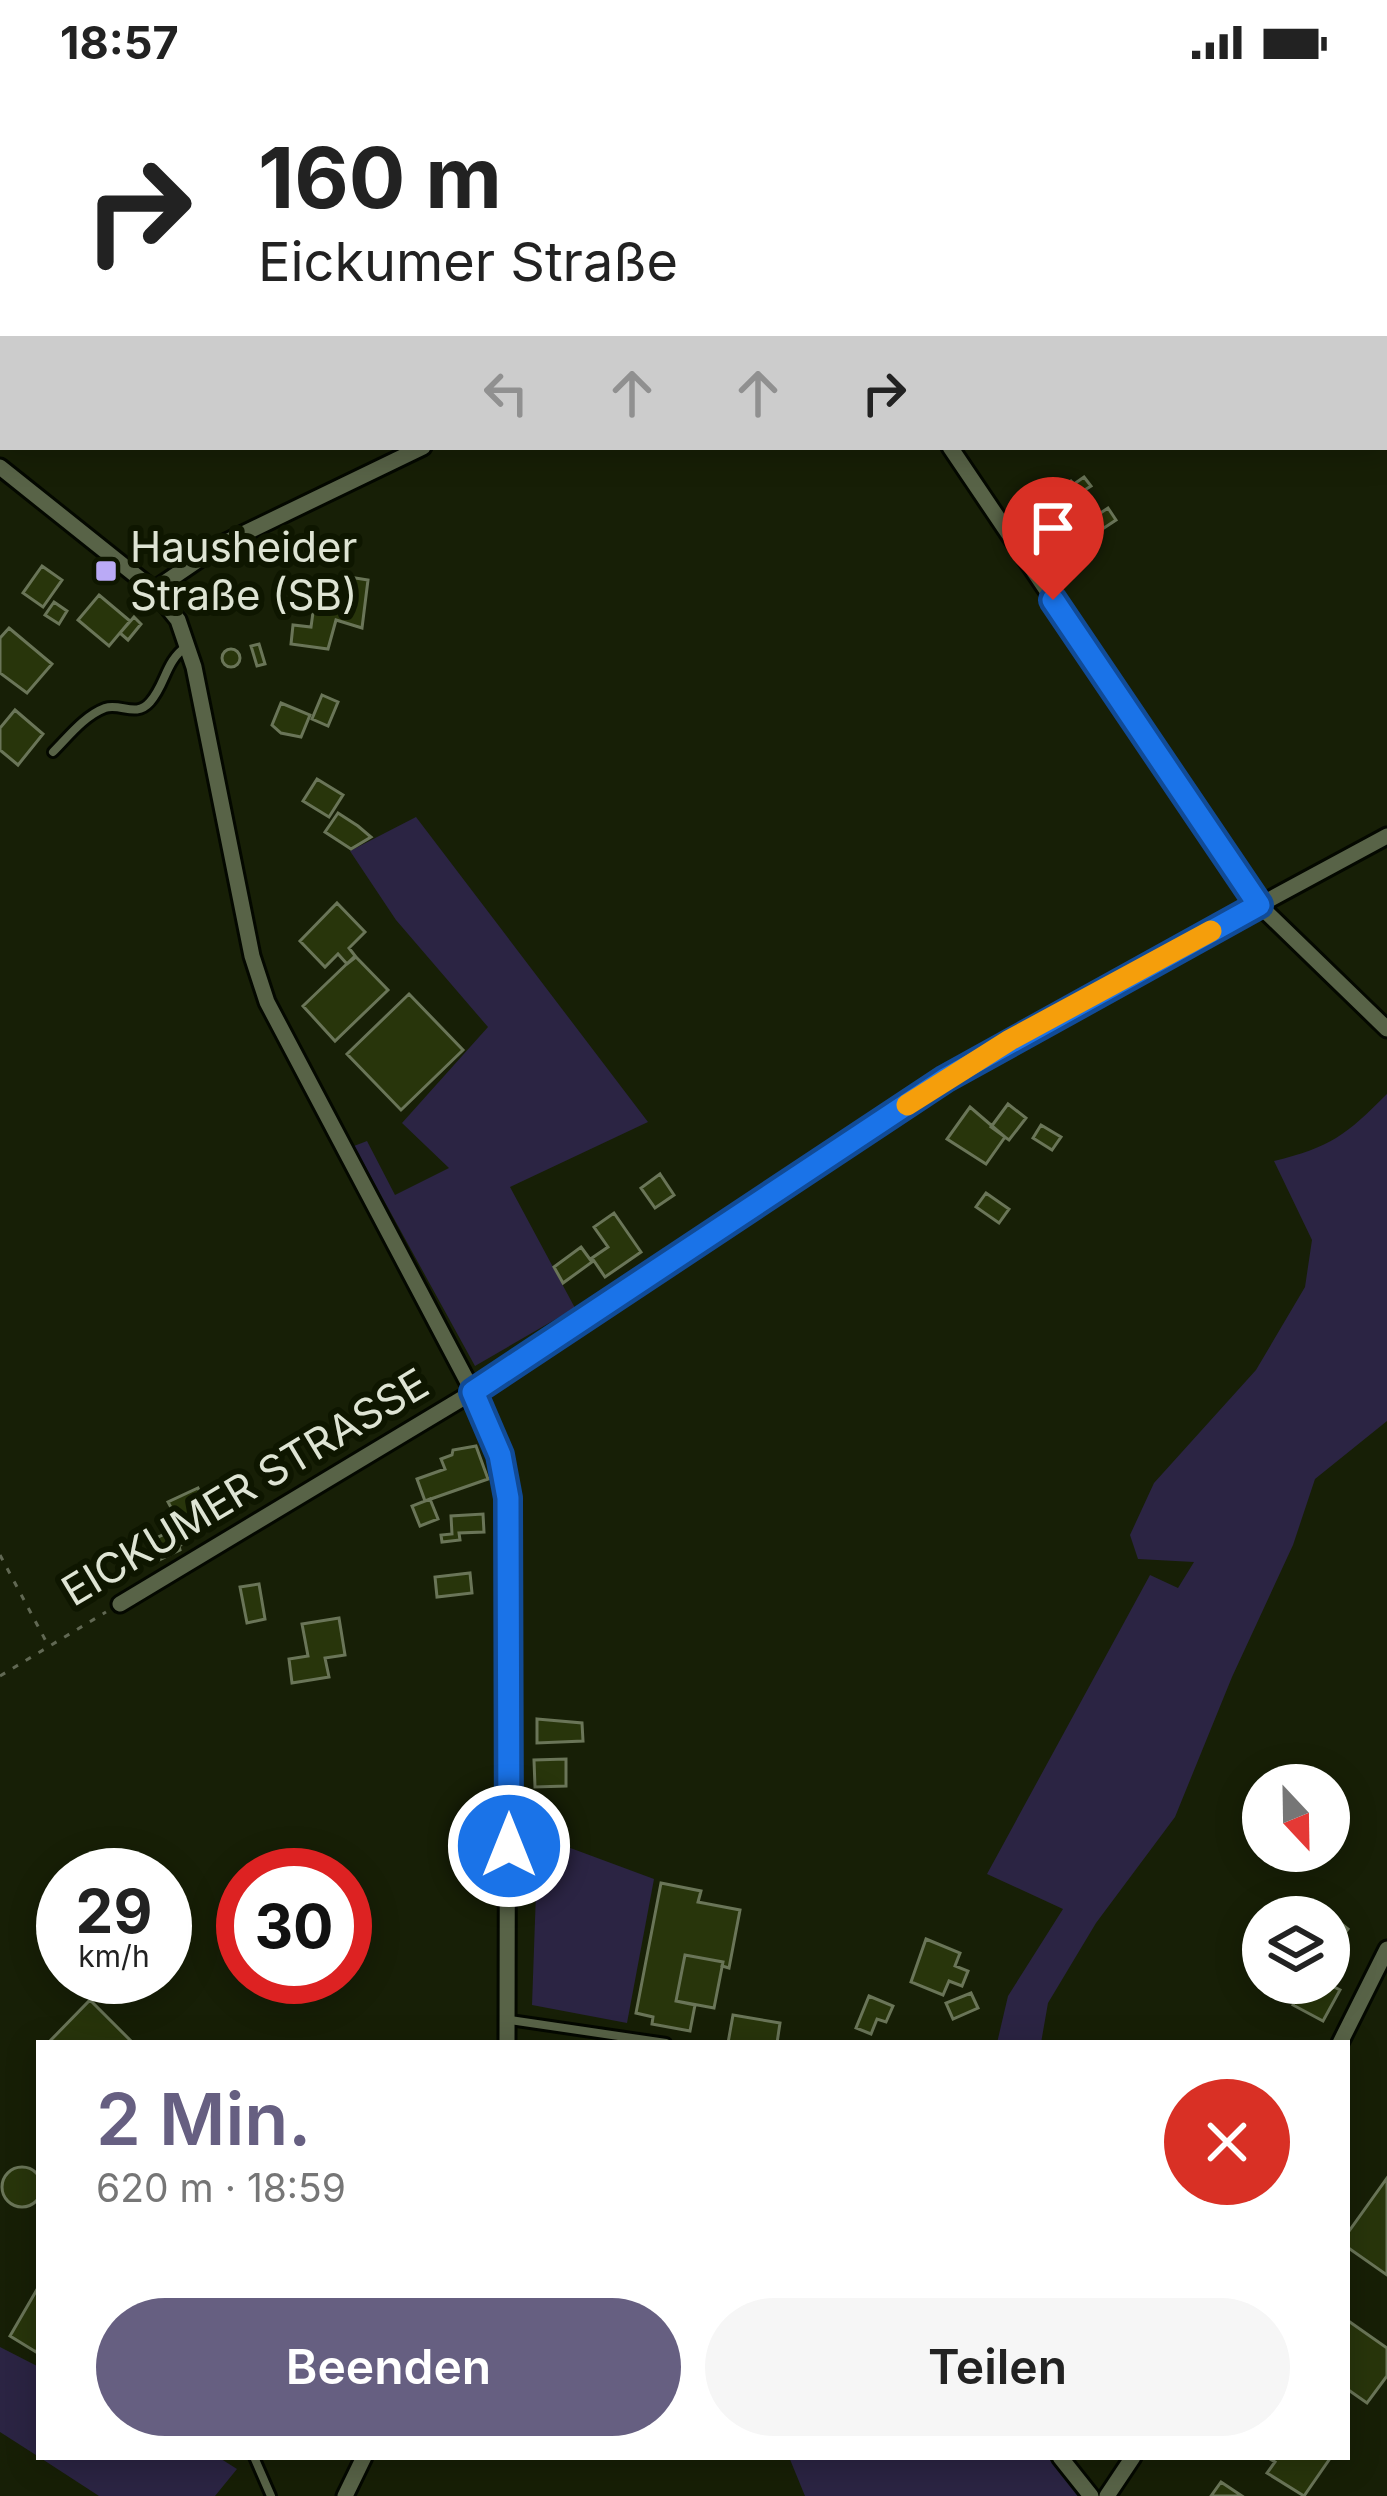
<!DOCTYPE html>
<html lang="de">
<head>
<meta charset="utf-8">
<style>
	:root { --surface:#fff; --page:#f6f6f6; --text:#222; --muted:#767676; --accent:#665f81 }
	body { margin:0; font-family:Inter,sans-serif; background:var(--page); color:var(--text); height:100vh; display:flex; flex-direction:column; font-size:45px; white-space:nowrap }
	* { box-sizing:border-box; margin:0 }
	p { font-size:39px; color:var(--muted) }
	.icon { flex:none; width:66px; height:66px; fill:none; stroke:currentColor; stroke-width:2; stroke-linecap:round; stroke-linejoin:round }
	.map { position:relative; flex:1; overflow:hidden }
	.side { position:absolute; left:36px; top:1956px; width:1314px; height:420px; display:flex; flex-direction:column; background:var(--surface); border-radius:0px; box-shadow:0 6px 30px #0003 }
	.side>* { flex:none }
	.banner { position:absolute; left:0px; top:0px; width:1389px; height:366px; box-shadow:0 6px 30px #0003; background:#fff; color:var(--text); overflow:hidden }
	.needle { width:78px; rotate:158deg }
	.controls { position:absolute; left:1242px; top:1680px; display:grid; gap:24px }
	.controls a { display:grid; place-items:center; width:108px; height:108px; border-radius:50%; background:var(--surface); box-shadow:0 6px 30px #0003; font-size:60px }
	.speed { position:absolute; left:36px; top:1764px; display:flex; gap:24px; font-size:60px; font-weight:700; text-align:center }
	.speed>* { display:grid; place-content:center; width:156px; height:156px; border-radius:50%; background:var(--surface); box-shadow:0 6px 30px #0003; line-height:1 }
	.speed small { font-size:30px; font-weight:400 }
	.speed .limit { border:18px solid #d22; background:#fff; color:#111 }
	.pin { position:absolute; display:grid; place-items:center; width:102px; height:102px; color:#fff; margin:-123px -51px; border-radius:50% 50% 50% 0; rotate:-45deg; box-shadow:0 0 12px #0007 }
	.pin .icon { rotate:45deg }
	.me { position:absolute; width:132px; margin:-66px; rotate:0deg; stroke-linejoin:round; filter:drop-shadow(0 0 9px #0008) }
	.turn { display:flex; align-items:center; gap:42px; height:252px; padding:0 60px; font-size:54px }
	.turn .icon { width:156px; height:156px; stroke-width:2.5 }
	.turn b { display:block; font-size:84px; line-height:102px }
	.lanes { display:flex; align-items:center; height:114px; padding:0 60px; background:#0003; justify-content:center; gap:60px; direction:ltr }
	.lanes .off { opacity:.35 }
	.round { display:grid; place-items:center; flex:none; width:126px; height:126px; border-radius:63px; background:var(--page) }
	.headline { display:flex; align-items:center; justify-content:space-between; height:204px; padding:0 60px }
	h1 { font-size:72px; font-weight:600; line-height:90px; color:var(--accent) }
	.primary-button { display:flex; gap:24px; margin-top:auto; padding:24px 60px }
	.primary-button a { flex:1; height:138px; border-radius:72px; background:var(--accent); color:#fff; font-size:48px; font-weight:600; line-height:138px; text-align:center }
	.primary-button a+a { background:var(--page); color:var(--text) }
	.status { display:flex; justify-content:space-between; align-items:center; height:84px; padding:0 60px; background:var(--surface); direction:ltr }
	.status svg { height:33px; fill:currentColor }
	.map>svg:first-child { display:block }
	.green { fill:#2b2443 }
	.building { fill:#28350b; stroke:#6a7558; stroke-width:3 }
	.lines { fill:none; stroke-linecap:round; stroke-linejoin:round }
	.service-casing { stroke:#040800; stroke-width:14 }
	.minor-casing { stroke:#040800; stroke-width:21 }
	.path { stroke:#616853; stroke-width:3; stroke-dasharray:6 9; stroke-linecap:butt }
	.service { stroke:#586347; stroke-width:8 }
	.minor { stroke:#586347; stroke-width:15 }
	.route-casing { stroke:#114b97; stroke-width:30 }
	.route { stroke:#1a73e8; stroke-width:21 }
	.slow { stroke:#f59e0b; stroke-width:21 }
	.poi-dot { fill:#baaaf6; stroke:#0e1600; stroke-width:4.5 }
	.labels { text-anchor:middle; stroke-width:12; stroke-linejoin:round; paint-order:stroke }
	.poi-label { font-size:42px; fill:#dee4d4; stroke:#0e1600; text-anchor:start }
	.street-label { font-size:42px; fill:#dee4d4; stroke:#0e1600 }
</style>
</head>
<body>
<div class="status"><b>18:57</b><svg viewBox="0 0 49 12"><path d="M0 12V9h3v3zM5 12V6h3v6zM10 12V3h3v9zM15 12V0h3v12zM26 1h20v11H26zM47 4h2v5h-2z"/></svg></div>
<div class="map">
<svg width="1387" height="2412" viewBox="0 0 1387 2412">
	<rect width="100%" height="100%" fill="#171f06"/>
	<!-- green -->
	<path class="green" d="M226,0H542L544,3H228Z
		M416,733L648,1038L510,1103L575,1224L475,1282L354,1062L367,1057L395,1111L449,1084L402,1039L488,943L396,836L350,767Z
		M1387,1010V1337L1315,1395L1293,1461L1232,1593L1175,1733L1096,1839L1048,1919L1041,1959H997L1008,1912L1063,1825L987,1790L1150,1491L1178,1504L1194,1478L1138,1475L1130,1451L1154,1399L1256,1286L1305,1203L1312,1156L1274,1077C1331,1063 1346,1051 1387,1010Z
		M538,1752L654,1795L627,1939L532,1921Z
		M0,2263L39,2283V2373L0,2348Z
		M39,2373H218L237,2385L215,2412H99Z
		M789,2373H1068L1095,2412H805Z"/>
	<!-- building -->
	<path class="building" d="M1084,393L1091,402L1080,409L1102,446L1092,453L1080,435L1072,440L1084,458L1074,465L1040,418L1071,397L1074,400Z
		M1108,424L1116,436L1104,444L1096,432Z
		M1064,451L1073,464L1065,470L1056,456Z
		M42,482L62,496L43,523L23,509Z
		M349,493L368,496L362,544L336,536L328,565L291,560L293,541L311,543L317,499L348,503Z
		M99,511L130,537L109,562L78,536Z
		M54,518L67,527L59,540L45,531Z
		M134,533L141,540L128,556L120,549Z
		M9,544L52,580L27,609L0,589V554Z
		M259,560L265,580L257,582L251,562Z
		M222 574a9 9 0 1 1 18 0a9 9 0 1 1-18 0Z
		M322,611L338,618L328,642L312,635Z
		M281,619L310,631L301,653L281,649L272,641Z
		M15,626L43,650L18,681L0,666V644Z
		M317,695L343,711L329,733L303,717Z
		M338,729L358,742L371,753L351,765L325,748Z
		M337,819L365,848L349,864L356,873L347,880L338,870L325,883L300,857Z
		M355,872L388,906L335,957L303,922Z
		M409,910L463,966L401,1026L347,970Z
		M1008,1020L1026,1034L1009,1056L991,1043Z
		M970,1023L1005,1053L986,1080L947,1055Z
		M1041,1041L1061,1053L1052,1066L1033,1054Z
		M660,1090L674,1111L655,1124L641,1104Z
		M986,1109L1009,1125L999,1139L976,1123Z
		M614,1129L641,1168L605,1193L592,1174L608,1163L594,1143Z
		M581,1163L592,1178L563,1199L554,1183Z
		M476,1362L488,1395L425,1417L417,1395L445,1385L441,1375L452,1371L453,1366Z
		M198,1404L214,1439L188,1451L190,1456L179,1462L180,1466L157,1477L148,1458L181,1442L168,1418Z
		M430,1415L438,1435L420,1442L412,1422Z
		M483,1430L484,1448L459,1449L460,1456L442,1458L441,1451L452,1450L451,1432Z
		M470,1489L472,1509L437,1513L435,1493Z
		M259,1500L265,1535L247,1539L240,1503Z
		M339,1534L345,1571L325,1574L329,1593L292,1599L289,1575L308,1572L302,1540Z
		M537,1635L582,1639L583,1657L537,1659Z
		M566,1675V1702L535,1703L534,1676Z
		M661,1799L701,1807L698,1818L740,1826L729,1884L722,1882L723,1878L685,1871L676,1917L695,1921L690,1947L652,1940L653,1933L636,1929Z
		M1334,1834L1348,1845L1329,1870V1841Z
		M926,1855L960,1869L955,1882L968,1887L962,1902L949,1897L943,1911L911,1898Z
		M685,1871L723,1878L714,1924L676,1917Z
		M1305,1899H1326L1340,1906L1323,1937L1293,1921Z
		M971,1909L978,1924L953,1935L946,1919Z
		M869,1912L893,1922L886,1938L877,1935L871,1950L856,1944Z
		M90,1916L133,1959H48Z
		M733,1931L780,1939L777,1959H728Z
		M2 2103a20 20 0 1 1 40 0a20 20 0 1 1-40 0Z
		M1387,2094V2191L1347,2163V2150Z
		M39,2202V2263L36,2268L10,2252Z
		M1347,2236L1387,2264V2292L1367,2319L1347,2305Z
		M1267,2373H1331L1304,2412L1267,2389L1275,2378Z
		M1221,2398L1242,2412H1211Z"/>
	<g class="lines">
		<!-- service casing -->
		<g class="service-casing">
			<path id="service" d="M53,668C69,652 84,632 105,624C121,619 136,634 150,618C166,600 165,577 187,562
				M510,1936L666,1959
				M254,2373L271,2412"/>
		</g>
		<!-- minor casing -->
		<g class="minor-casing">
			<path id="minor" d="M694,0L696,3
				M950,363L1259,821L1387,945
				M0,383L154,506L178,536L194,583L252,872L267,918L473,1308L500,1371L508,1414L507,1959
				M154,506L220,461L423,363
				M120,1520L473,1308L1010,956L1387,752
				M1340,1959L1387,1865
				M1060,2373L1091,2412
				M345,2412L364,2373
				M1107,2412L1133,2373"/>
		</g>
		<!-- path -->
		<path class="path" d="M1027,3L1030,0
			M0,1471L48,1561
			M0,1592L106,1528"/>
		<!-- service -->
		<use href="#service" class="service"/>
		<!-- minor -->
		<use href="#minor" class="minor"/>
	</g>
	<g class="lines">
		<!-- route casing -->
		<g class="route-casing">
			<path id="route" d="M509,1762L508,1414L500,1371L473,1308L945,995L1259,821L1053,516"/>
		</g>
		<!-- route -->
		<use href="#route" class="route"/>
		<!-- slow -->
		<path class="slow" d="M907,1021L1010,956L1211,847"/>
	</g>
	<!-- markers -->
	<rect class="poi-dot" x="94" y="475" width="24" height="24" rx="6"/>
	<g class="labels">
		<!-- poi labels -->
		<g class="poi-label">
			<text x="130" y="478">Hausheider<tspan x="130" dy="48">Straße (SB)</tspan></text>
		</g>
		<!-- street labels -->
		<g class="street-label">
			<text transform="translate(245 1403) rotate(-31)" y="15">EICKUMER STRASSE</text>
		</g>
	</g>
</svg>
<div class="controls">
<a><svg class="needle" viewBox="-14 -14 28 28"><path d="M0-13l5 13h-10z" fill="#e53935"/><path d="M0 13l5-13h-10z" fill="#767676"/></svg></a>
<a><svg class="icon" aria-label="layers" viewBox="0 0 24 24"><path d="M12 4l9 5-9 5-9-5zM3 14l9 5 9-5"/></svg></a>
</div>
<div class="speed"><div>29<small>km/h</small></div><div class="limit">30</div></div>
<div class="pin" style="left:1053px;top:516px;background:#d93025"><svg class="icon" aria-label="arrive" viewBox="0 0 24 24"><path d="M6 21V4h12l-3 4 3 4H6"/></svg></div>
<svg class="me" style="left:509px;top:1762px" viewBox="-20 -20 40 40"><circle r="17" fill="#1a73e8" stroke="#fff" stroke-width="3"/><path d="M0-11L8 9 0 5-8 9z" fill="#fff"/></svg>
<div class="banner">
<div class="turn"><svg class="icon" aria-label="right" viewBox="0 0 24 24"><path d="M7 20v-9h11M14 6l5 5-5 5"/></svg><div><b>160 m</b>Eickumer Straße</div></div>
<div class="lanes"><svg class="icon off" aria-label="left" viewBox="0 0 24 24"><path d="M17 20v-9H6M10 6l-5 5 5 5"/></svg><svg class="icon off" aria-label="ahead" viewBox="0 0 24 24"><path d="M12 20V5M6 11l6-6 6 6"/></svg><svg class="icon off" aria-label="ahead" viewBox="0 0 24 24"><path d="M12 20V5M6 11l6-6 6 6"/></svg><svg class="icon" aria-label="right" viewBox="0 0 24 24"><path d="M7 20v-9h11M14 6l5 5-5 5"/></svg></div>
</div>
<section class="side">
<div class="headline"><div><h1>2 Min.</h1><p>620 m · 18:59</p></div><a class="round" style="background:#d93025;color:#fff"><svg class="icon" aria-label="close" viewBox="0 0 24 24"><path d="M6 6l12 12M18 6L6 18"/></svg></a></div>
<div class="primary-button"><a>Beenden</a><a>Teilen</a></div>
</section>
</div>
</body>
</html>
